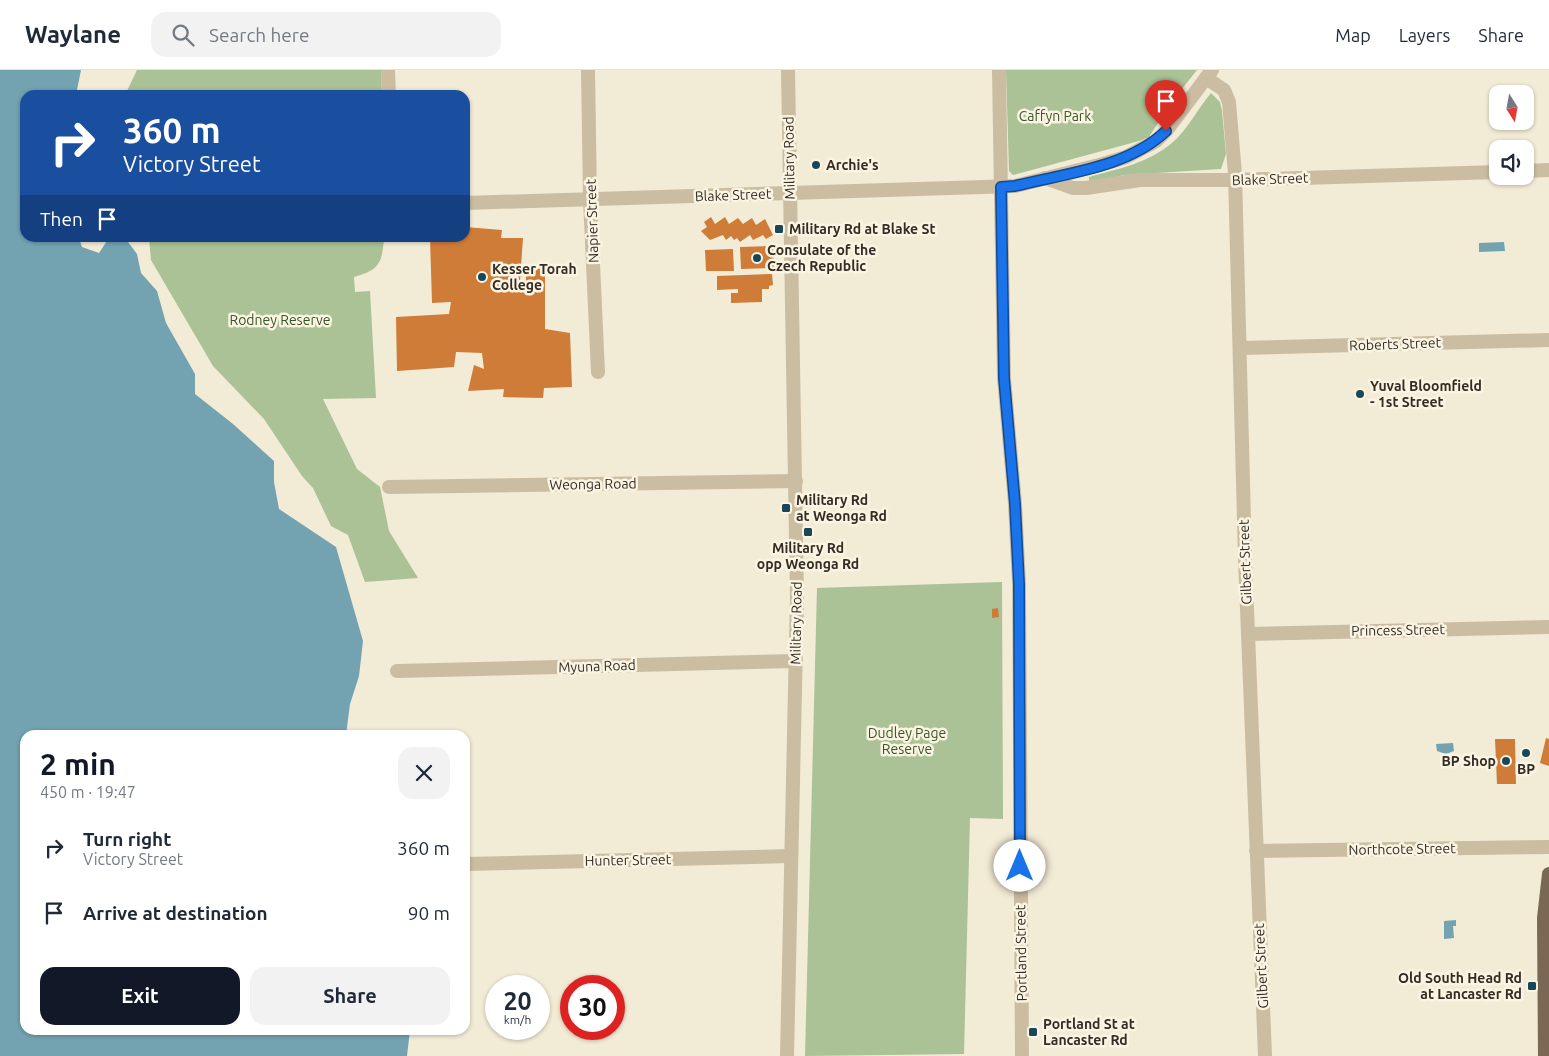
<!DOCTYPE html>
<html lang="en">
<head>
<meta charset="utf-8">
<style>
	:root { --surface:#fff; --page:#f2f2f3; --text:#1f2937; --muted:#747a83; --line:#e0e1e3; --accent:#111827 }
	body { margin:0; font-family:Ubuntu,sans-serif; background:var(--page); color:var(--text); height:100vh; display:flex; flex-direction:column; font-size:19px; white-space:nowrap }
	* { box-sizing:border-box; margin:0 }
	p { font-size:16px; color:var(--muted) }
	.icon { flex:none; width:28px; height:28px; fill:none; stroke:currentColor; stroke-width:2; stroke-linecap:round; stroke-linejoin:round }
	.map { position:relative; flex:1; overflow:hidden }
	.drawer { position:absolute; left:20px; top:660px; width:450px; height:305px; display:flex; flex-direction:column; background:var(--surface); border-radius:15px; box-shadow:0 1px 4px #0004 }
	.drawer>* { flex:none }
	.banner { position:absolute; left:20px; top:20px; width:450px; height:152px; border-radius:15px; box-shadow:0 1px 4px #0004; background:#1a4fa0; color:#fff; overflow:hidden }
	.needle { width:32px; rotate:169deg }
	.tools { position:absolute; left:1489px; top:15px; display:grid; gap:10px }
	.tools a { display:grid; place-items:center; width:45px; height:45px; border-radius:10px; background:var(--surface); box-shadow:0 1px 4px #0004; font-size:25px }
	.speed { position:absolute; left:485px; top:905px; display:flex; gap:10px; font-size:25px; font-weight:700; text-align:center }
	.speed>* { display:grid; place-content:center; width:65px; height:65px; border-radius:50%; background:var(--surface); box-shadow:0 1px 4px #0004; line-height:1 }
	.speed small { font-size:12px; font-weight:400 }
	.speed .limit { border:8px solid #d22; background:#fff; color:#111 }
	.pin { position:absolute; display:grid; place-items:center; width:42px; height:42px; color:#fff; margin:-51px -21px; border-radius:50% 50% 50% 0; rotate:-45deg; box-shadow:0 0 5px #0007 }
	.pin .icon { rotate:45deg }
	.me { position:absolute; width:55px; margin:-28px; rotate:0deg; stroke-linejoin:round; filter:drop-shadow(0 0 4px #0008) }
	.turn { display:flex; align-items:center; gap:18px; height:105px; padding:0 20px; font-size:22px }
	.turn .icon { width:65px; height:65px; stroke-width:2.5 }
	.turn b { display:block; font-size:35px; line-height:42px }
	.then { display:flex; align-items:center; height:48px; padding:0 20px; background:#0003; gap:10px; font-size:19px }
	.round { display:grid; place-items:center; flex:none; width:52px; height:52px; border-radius:15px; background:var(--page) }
	.overview { display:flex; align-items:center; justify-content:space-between; height:85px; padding:0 20px }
	h1 { font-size:30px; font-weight:600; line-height:38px; color:var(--accent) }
	.button { display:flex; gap:10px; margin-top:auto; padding:10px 20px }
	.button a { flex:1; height:58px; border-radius:15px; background:var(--accent); color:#fff; font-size:20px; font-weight:600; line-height:58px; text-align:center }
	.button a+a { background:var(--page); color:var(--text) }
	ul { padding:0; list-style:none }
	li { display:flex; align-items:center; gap:15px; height:65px; padding:0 20px }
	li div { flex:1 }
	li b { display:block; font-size:19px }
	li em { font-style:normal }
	header { display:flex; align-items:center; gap:30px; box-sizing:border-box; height:70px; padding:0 25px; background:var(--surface); border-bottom:1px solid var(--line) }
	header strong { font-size:24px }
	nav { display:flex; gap:28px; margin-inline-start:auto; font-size:18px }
	.search { width:350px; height:45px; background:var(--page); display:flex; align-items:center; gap:12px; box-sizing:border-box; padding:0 18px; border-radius:15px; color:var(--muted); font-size:19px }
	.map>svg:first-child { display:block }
	.green { fill:#aac295 }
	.water { fill:#73a2b1 }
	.building { fill:#cf7c38 }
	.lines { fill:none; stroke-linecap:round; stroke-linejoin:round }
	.minor { stroke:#cbbda2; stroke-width:14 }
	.tertiary { stroke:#cbbda2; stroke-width:14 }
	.primary { stroke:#786854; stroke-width:14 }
	.route-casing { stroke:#114b97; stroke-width:12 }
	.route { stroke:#1a73e8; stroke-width:9 }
	.poi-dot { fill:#184759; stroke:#faf4e2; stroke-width:2 }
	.labels { text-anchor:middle; stroke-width:5; stroke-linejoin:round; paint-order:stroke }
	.park-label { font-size:14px; fill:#3a5527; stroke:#faf4e2 }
	.street-label { font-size:14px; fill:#352d25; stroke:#faf4e2 }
	.poi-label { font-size:14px; font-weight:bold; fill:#352d25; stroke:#faf4e2; text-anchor:start }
</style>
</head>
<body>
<header>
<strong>Waylane</strong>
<div class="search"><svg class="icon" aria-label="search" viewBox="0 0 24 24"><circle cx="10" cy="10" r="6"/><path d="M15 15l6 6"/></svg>Search here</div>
<nav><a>Map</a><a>Layers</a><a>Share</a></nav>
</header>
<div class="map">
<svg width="1549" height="986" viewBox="0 0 1549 986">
	<rect width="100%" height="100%" fill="#f2ebd6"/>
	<!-- green -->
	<path class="green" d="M137,0H381L382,25H125Z
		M1006,0H1197L1170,34L1149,67L1139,71L1013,105L1009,101Z
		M1211,23L1220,32L1222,41L1226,84L1221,99L1124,105L1089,113V107C1118,99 1149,93 1173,72C1188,59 1198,38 1211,23Z
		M149,168H384C382,194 379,200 354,207L355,222L370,221L376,328L323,329L357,399L380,417L389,461L418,508L365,512L348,465L331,456L313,418L302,406L264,349L213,296L151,190Z
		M1002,512L1003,749L970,748L964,984L805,986L817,518Z"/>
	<!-- water -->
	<path class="water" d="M0,0H81L76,25H25V168H79L82,177L99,183L109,168H125L137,184L141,203L157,221L166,253L195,304V324L233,354L274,391V412L279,439L336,477L363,571L359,606L350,634L346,665H25V960H410L407,986H0Z
		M1504,172L1505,181L1479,182V173Z
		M1453,673L1454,681L1446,684L1437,681L1436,674Z
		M1456,850V856H1453L1454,868L1444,869V851Z"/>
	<!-- building -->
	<path class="building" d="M711,147L715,154L725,147L729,154L738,148L743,154L752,148L756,155L765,149L773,165L766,169L763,165L753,170L750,165L740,172L737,168L734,170L731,166L726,170L723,165L710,170L701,161L707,157L704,152Z
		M465,157L502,160L501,168H523L520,211L526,213V200L545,198V259L570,263L572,317L544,318L543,328L503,327L504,319L468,321L474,295L484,299L482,283L456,282L454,297L397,301L396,247L449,244L451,232L432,233L430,168H465Z
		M773,176L774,198L741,199L740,177Z
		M733,179L734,201H706L705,180Z
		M772,204L773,215L769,216V219H762V232L731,233V223H738V219L717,220V206Z
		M998,538L999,547L992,548V539Z
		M1546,668L1549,669V696L1540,693Z
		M1495,669H1515L1516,714H1497Z"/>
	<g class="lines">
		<!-- minor -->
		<path class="minor" d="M388,0L389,25
			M588,0L590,129L598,302
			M999,0L1004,308L1015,434L1019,514L1022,986
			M1206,8L1224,20L1229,32L1235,104L1245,489L1265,986
			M1525,101L1549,100
			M1045,108L1073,118H1086L1140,110H1235L1498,102
			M465,133L790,123
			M1240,278L1549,270
			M389,417L796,411
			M1248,564L1549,557
			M397,601L796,591
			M1256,781L1549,777
			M465,794L791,786"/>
		<!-- tertiary -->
		<path class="tertiary" d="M790,123L1015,116L1103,94L1126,87L1156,71L1166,61L1212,0
			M787,986L797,527L788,0"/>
		<!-- primary -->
		<path class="primary" d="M1545,986L1544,848L1549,804"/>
	</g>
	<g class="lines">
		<!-- route casing -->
		<g class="route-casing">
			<path id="route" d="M1020,796L1019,514L1015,434L1004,308L1001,117L1015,116C1066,103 1127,98 1166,61"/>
		</g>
		<!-- route -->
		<use href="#route" class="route"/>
	</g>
	<!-- markers -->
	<g class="poi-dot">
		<circle cx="816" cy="95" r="5"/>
		<rect x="774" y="154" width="10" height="10" rx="2.5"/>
		<circle cx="757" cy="188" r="5"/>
		<circle cx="482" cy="207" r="5"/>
		<circle cx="1360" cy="324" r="5"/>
		<rect x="781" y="433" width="10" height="10" rx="2.5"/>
		<rect x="803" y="457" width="10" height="10" rx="2.5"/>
		<circle cx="1526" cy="683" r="5"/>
		<circle cx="1506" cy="691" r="5"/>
		<rect x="1527" y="911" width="10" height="10" rx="2.5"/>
		<rect x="1028" y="957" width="10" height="10" rx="2.5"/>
	</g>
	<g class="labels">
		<!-- park labels -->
		<g class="park-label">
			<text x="1055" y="51">Caffyn Park</text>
			<text x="280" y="255">Rodney Reserve</text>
			<text x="907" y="668">Dudley Page<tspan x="907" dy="16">Reserve</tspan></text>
		</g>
		<!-- street labels -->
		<g class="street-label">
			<text transform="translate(789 88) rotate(-91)" y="5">Military Road</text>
			<text transform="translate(1270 109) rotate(-2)" y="5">Blake Street</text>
			<text transform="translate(733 125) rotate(-2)" y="5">Blake Street</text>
			<text transform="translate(592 151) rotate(-92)" y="5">Napier Street</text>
			<text transform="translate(1395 274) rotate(-2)" y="5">Roberts Street</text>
			<text transform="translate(593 414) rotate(-1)" y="5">Weonga Road</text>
			<text transform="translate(1245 492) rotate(-92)" y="5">Gilbert Street</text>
			<text transform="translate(796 553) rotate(-89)" y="5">Military Road</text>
			<text transform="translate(1398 560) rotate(-1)" y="5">Princess Street</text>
			<text transform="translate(597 596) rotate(-2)" y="5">Myuna Road</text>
			<text transform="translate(1402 779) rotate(-1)" y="5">Northcote Street</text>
			<text transform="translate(628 790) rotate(-1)" y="5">Hunter Street</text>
			<text transform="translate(1021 883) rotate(-91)" y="5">Portland Street</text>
			<text transform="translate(1261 896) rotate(-93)" y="5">Gilbert Street</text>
		</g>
		<!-- poi labels -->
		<g class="poi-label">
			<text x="826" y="100">Archie's</text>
			<text x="789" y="164">Military Rd at Blake St</text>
			<text x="767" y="185">Consulate of the<tspan x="767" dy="16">Czech Republic</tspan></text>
			<text x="492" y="204">Kesser Torah<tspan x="492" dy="16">College</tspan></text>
			<text x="1370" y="321">Yuval Bloomfield<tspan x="1370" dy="16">- 1st Street</tspan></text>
			<text x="796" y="435">Military Rd<tspan x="796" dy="16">at Weonga Rd</tspan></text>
			<text x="808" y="483" text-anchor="middle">Military Rd<tspan x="808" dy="16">opp Weonga Rd</tspan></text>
			<text x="1496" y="696" text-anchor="end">BP Shop</text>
			<text x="1526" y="704" text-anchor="middle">BP</text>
			<text x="1522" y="913" text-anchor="end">Old South Head Rd<tspan x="1522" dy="16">at Lancaster Rd</tspan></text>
			<text x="1043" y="959">Portland St at<tspan x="1043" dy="16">Lancaster Rd</tspan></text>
		</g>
	</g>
</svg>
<div class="tools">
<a><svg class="needle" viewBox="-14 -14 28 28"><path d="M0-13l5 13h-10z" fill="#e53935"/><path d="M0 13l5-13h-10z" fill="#747a83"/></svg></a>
<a><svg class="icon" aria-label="sound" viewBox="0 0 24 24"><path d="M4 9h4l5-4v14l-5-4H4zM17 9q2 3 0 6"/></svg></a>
</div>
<div class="speed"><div>20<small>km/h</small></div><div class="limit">30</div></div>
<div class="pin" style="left:1166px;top:61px;background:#d93025"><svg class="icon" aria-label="arrive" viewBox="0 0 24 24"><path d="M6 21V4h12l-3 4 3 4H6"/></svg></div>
<svg class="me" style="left:1020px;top:796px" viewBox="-20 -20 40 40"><circle r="19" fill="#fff"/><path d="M0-13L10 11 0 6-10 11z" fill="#1a73e8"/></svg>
<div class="banner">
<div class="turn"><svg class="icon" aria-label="right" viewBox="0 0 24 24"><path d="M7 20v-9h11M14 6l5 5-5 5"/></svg><div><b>360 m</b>Victory Street</div></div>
<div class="then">Then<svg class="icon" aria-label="arrive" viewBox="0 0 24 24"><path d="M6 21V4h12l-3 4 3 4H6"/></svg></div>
</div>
<section class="drawer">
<div class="overview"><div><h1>2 min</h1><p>450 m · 19:47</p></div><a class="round"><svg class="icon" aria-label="close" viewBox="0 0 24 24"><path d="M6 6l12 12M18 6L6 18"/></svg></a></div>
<ul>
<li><svg class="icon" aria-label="right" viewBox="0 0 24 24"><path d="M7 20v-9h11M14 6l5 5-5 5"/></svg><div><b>Turn right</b><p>Victory Street</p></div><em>360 m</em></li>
<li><svg class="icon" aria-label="arrive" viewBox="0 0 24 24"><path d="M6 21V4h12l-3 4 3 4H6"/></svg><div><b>Arrive at destination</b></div><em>90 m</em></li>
</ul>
<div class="button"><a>Exit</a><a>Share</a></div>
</section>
</div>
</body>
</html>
